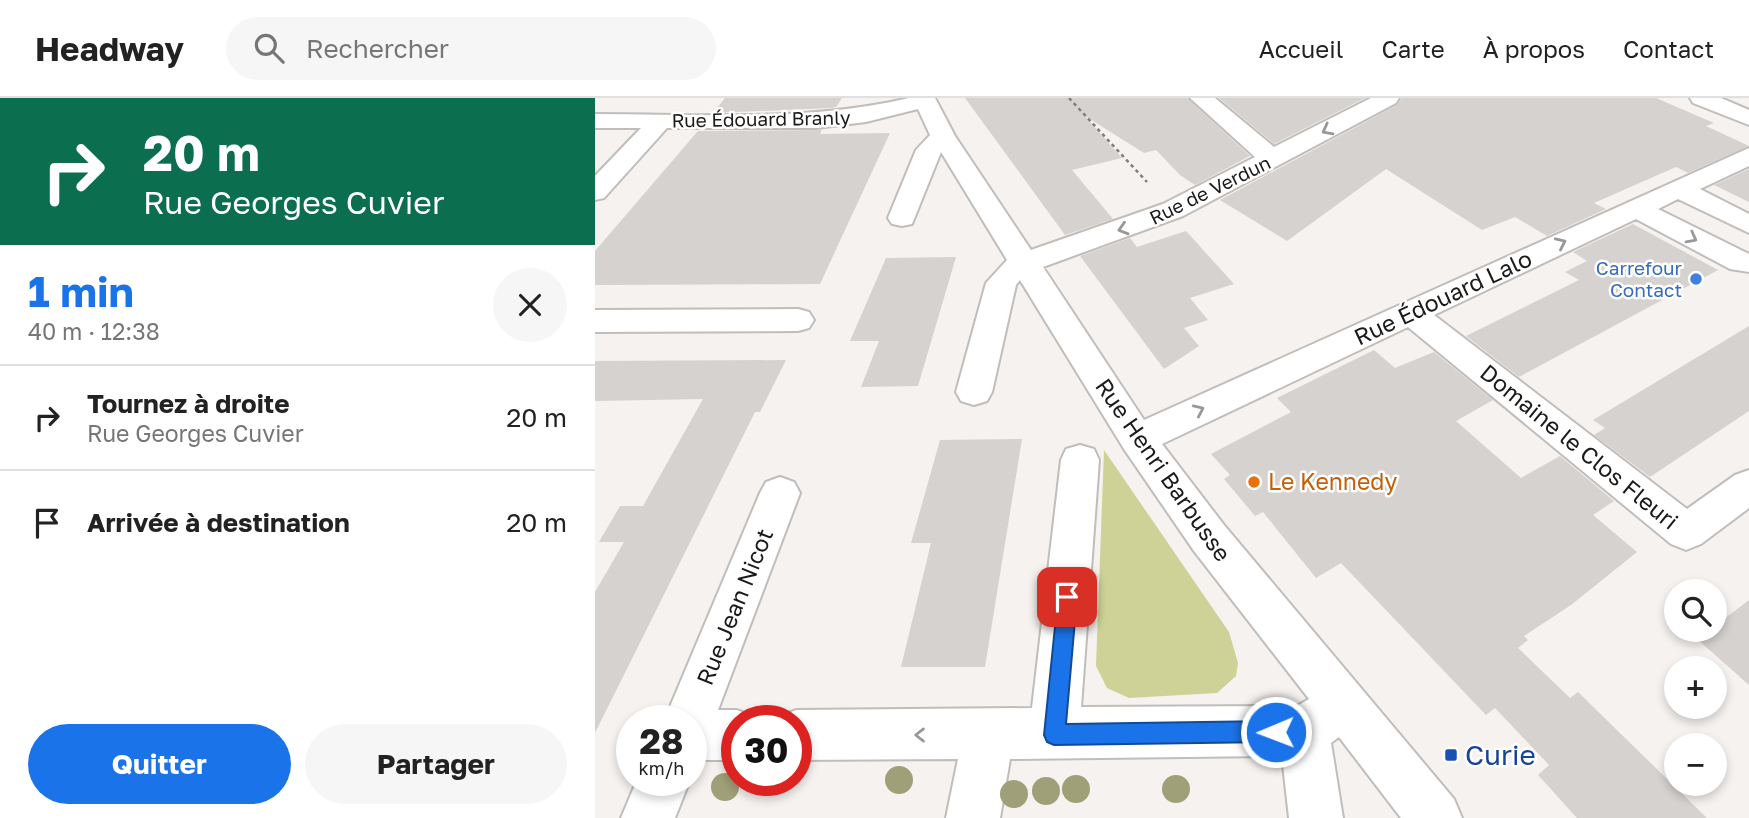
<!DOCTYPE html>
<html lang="fr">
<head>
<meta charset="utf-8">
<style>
	:root { --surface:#fff; --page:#f6f6f6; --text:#222; --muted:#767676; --line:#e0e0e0; --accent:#1a73e8 }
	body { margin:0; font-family:"Golos Text",sans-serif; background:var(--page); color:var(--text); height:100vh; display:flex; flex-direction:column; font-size:26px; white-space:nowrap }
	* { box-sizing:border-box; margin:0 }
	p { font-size:23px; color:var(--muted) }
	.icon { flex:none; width:38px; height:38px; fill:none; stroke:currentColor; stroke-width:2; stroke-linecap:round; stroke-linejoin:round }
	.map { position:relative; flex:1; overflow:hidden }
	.details { display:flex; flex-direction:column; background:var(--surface); width:595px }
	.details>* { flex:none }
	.hud { background:#0b6e4f; color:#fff; overflow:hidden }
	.fabs { position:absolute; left:1069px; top:481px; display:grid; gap:14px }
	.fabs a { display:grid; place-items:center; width:63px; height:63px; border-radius:50%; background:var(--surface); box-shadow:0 4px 10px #0003; font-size:35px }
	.speed { position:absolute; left:21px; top:607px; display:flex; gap:14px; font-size:35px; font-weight:700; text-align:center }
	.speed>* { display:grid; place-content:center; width:91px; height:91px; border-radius:50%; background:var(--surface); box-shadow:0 4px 10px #0003; line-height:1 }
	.speed small { font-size:18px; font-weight:400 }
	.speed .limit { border:10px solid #d22; background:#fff; color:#111 }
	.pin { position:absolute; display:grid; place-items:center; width:60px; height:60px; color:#fff; margin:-30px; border-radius:14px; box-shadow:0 4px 10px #0006 }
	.me { position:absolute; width:77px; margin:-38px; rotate:269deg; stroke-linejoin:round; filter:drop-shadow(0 0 5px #0008) }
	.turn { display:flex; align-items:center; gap:24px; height:147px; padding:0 28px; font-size:32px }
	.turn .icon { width:91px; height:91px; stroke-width:2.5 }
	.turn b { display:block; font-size:49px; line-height:60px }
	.round { display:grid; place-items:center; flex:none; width:74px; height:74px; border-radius:37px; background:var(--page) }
	.overview { display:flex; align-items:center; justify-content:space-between; height:119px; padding:0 28px }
	h1 { font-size:42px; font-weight:700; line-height:52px; color:var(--accent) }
	.cta { display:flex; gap:14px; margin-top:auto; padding:14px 28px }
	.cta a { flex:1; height:80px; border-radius:42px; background:var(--accent); color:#fff; font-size:28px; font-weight:700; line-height:80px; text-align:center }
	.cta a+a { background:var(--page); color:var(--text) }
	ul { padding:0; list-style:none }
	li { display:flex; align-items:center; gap:21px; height:105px; padding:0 28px; border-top:2px solid var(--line) }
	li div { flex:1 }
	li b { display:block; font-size:26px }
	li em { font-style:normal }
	header { display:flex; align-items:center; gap:42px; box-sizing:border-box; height:98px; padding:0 35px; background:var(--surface); border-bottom:2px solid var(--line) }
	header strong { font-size:33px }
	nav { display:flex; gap:38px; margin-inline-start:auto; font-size:24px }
	.search { width:490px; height:63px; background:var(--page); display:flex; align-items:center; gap:18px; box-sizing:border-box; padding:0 24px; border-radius:38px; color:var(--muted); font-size:26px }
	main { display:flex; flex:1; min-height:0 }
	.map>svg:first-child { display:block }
	.green { fill:#ced296 }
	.building { fill:#d5d2cf }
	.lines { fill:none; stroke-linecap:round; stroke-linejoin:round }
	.minor-casing { stroke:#c0bdba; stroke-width:4 }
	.path { stroke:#817f7d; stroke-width:2.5; stroke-dasharray:3.5 3.5; stroke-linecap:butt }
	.minor { fill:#fff; fill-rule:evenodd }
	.tree { fill:#9fa077 }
	.oneway { stroke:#989898 }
	.route { fill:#1a73e8; stroke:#114b97; stroke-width:2 }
	.shop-dot { fill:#3f7fe0; stroke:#fff; stroke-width:2.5 }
	.food-dot { fill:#e8710a; stroke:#fff; stroke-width:2.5 }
	.transit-dot { fill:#1a4fb4; stroke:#fff; stroke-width:2.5 }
	.labels { text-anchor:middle; stroke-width:5; stroke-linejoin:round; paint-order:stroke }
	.far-street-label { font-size:19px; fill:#1b1a19; stroke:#fff }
	.far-shop-label { font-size:19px; fill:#366cbe; stroke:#fff; text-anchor:end }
	.street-label { font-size:23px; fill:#1b1a19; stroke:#fff }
	.food-label { font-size:23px; fill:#c56008; stroke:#fff; text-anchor:start }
	.near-transit-label { font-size:28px; fill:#164399; stroke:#fff; text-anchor:start }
</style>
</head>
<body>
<header>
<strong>Headway</strong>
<div class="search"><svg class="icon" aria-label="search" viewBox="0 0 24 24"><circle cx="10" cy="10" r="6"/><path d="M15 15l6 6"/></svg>Rechercher</div>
<nav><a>Accueil</a><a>Carte</a><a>À propos</a><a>Contact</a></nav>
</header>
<main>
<section class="details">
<div class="hud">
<div class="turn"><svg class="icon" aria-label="right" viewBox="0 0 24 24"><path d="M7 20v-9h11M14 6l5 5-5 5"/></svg><div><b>20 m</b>Rue Georges Cuvier</div></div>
</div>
<div class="overview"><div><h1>1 min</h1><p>40 m · 12:38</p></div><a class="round"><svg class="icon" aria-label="close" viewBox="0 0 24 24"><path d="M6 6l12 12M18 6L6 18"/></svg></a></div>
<ul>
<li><svg class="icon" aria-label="right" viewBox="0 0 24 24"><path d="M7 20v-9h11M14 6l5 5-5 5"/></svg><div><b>Tournez à droite</b><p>Rue Georges Cuvier</p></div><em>20 m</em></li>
<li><svg class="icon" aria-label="arrive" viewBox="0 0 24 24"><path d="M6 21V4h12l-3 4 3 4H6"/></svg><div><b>Arrivée à destination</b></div><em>20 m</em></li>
</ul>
<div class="cta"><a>Quitter</a><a>Partager</a></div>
</section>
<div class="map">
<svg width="1154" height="720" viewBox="0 0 1154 720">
	<rect width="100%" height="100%" fill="#f5f2ef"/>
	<!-- green -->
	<path class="green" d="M509,352L634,534L643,565L641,578L622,595L534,600L512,590L501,568Z"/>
	<!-- building -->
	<path class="building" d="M130,0H247L241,9L236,10L118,15Z
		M370,0H592L655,58L600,87L585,77L561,52L549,55L490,18L527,60L477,72L518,121L470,137Z
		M624,0H770L679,46Z
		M807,0H1061L1119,25L1111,28L1154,48L1093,75L1081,69L999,105L1011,111L952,138L920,119L887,132L791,71L692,143L625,102L802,7Z
		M227,32L225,36L295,35L225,186L0,187V153L103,33Z
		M1154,71V104L1119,87Z
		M1038,126L1123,172L924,279L871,238L984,182L970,174L992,163L978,154Z
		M591,133L639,186L595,200L613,222L589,230L604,248L569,271L485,158L535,140L542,149Z
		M361,159L323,288L266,289L284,243H255L291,160Z
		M1154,228V313L1055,379L999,337L1010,330L998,322Z
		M779,252L800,270L839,254L898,302L861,323L926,380L965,358L1019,403L998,417L1042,454L976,507L929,538L933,542L923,550L975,600L983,594L1112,720H982L943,677L954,667L900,610L891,617L746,465L721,480L668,414L660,418L629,381L635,377L616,356L696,314L682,300Z
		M191,262L165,314H160L0,635V494L29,444H4L25,408H48L108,301L0,303V263Z
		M427,341L390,569H306L336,445H316L345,342Z
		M1154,502V587L1102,541L1114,532H1120V528Z"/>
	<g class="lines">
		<!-- minor casing -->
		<g class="minor-casing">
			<path id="minor" d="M314,0H340L360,38L436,152L568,106L660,59L595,0H620L679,49L776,0H804L801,5L588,118L448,169L549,322L1154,50V68L1105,91L1154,116V135L1083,101L1063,111L1154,156V174L1135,171L1041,121L839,217L1092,411L1140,377L1154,372V410L1106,446L1091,452L1076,446L813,229L567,346L629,427L859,701L867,720H806L744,639L736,645L748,720H694L687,658L415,661L405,720H351L363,661L201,662V623H181L183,619L201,612L437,610L466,362L471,351L485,347L499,351L504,362L486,609L702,608L714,601L599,453L529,351L425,182L421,187L397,294L392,303L379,307L366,303L361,294L391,185L412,162L346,54L317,126L307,128L297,126L293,120L321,52L335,37L323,11L271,24L221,30H72L9,100L0,102V78L46,30H0V16C105,16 211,24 314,0Z
				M1095,0H1126L1154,12V27L1098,5Z
				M203,211L214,214L219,222L214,230L203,233L0,234V212Z
				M185,379L199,384L205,395L123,612H142L160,619L162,623H142V662H96V623H69L165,395L171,384Z
				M42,682H95L80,720H26Z"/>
		</g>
		<!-- path -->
		<path class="path" d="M474,0L552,84"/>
		<!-- minor -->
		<use href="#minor" class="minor"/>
	</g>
	<!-- trees -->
	<g class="tree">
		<circle cx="304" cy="682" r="14"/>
		<circle cx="130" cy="689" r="14"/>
		<circle cx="481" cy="691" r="14"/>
		<circle cx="581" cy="691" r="14"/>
		<circle cx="451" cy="693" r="14"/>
		<circle cx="419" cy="696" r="14"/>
	</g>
	<!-- one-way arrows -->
	<defs><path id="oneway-chevron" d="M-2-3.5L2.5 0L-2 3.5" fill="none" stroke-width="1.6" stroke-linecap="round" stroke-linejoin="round" transform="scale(1.75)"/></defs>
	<g class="oneway">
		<use href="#oneway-chevron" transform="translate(732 32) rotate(152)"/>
		<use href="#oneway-chevron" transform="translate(528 131) rotate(163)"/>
		<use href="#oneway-chevron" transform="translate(1097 140) rotate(28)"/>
		<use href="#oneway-chevron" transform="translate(966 145) rotate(-25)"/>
		<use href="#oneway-chevron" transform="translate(604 312) rotate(-25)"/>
		<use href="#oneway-chevron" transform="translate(325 637) rotate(180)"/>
	</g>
	<!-- route -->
	<path class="route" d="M472,491L479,493L482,499L471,626L681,623L688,626L692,634L688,641L681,644L459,647L452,644L449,637L463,499L466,493Z"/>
	<!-- markers -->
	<circle class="shop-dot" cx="1101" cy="181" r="7"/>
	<circle class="food-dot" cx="659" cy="384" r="7"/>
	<rect class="transit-dot" x="849" y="650" width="14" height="14" rx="3.5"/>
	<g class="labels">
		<!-- far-street labels -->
		<g class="far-street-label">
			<text transform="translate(166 21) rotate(-1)" y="7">Rue Édouard Branly</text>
			<text transform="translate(615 92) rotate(-26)" y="7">Rue de Verdun</text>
		</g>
		<!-- far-shop labels -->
		<g class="far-shop-label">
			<text x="1087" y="177">Carrefour<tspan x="1087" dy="22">Contact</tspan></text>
		</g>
		<!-- street labels -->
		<g class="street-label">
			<text transform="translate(848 200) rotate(-25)" y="8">Rue Édouard Lalo</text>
			<text transform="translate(984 349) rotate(39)" y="8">Domaine le Clos Fleuri</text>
			<text transform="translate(568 372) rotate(55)" y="8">Rue Henri Barbusse</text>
			<text transform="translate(140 509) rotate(-68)" y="8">Rue Jean Nicot</text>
		</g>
		<!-- food labels -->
		<g class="food-label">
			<text x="673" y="392">Le Kennedy</text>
		</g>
		<!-- near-transit labels -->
		<g class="near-transit-label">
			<text x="870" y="667">Curie</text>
		</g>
	</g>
</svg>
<div class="fabs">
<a><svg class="icon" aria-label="search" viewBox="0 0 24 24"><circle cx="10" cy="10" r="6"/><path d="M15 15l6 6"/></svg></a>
<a>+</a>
<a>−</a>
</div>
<div class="speed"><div>28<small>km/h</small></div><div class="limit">30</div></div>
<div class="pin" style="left:472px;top:499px;background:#d93025"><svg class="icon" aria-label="arrive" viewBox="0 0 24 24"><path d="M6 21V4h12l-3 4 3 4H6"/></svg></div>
<svg class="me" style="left:681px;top:634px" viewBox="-20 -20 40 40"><circle r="17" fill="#1a73e8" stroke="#fff" stroke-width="3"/><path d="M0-11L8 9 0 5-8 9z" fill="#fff"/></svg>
</div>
</main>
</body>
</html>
